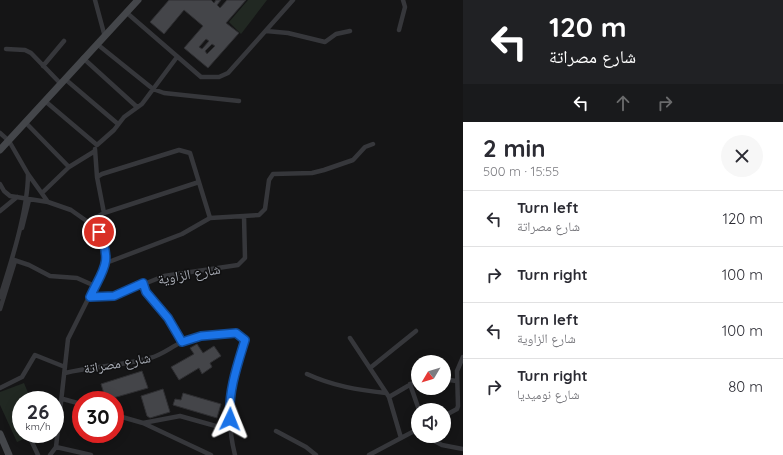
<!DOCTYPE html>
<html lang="en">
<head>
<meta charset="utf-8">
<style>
	:root { --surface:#fff; --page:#f7f7f7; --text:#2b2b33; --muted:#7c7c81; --line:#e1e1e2 }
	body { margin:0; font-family:Quicksand,"Noto Naskh Arabic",sans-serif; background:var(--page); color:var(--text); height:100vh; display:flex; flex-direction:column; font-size:15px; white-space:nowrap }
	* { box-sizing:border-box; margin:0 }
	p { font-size:13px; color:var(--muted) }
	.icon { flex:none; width:22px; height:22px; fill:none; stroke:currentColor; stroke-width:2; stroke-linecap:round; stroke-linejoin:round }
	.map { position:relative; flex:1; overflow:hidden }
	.panel { display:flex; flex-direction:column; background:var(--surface); width:320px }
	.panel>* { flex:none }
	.hud { background:#202124; color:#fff; overflow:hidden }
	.needle { width:26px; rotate:232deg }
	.fabs { position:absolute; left:411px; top:355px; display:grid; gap:8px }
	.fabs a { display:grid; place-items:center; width:40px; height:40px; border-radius:50%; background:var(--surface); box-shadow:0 2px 10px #0003; font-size:20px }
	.speed { position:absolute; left:12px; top:391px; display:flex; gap:8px; font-size:20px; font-weight:700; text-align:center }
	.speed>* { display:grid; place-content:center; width:52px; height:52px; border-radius:50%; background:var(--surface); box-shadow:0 2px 10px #0003; line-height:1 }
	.speed small { font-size:10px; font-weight:400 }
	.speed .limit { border:6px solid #d22; background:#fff; color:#111 }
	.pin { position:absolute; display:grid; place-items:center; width:34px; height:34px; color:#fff; margin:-17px; border:2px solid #fff; border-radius:50%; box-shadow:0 1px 4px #0007 }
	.me { position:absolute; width:44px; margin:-22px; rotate:2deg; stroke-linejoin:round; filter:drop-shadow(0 0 3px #0008) }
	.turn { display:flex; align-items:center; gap:14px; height:84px; padding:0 20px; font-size:18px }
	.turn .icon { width:52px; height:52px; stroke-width:2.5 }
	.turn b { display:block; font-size:28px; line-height:34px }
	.lanes { display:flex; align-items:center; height:38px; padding:0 20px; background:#0003; justify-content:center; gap:20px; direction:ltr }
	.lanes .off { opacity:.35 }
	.round { display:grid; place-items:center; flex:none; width:42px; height:42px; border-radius:21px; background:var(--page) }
	.overview { display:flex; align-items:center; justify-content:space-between; height:68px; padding:0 20px }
	h1 { font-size:24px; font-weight:800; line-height:30px }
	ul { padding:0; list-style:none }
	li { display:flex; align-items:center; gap:12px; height:56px; padding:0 20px; border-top:1px solid var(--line) }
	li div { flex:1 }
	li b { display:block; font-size:15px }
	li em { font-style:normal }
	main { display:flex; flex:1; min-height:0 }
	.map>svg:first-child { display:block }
	.green { fill:#212822 }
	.building { fill:#444549; stroke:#2f2f32; fill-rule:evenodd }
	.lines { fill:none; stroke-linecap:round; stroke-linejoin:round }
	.street { stroke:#36373b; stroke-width:4.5 }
	.secondary { stroke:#44464a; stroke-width:7 }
	.route-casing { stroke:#114b97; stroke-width:10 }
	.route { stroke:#1a73e8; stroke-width:7 }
	.labels { text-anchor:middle; stroke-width:3; stroke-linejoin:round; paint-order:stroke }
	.street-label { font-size:14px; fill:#a8acb5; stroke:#101011 }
</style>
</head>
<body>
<main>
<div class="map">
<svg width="463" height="455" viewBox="0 0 463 455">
	<rect width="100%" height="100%" fill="#151516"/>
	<!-- green -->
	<path class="green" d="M248,0H267L241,34L229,22Z
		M24,383L31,400H21V434H36L17,442L0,405V392Z"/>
	<!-- building -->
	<path class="building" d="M169,0H211L214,3L216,0H221L217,5L220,8L227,0H246L226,23L239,33L208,68L184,48L203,26L184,10L164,34L150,22ZM206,39L209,41L202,49L199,47ZM212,44L215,46L207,54L205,51Z
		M197,344L203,353L214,346L221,356L210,363L212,367L202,374L199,368L179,380L171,367L194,354L190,348Z
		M142,371L148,388L106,400L101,384Z
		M163,389L170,412L150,418L147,416L141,396Z
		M183,393L221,404L217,418L173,405L175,399L181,400Z"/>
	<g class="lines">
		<!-- street -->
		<path class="street" d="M95,0L105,37
			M127,13L201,77H219L228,73L293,0
			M399,30L405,7L403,0
			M266,31L288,33L325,42L336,34L350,31
			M97,44L153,89L164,93L239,101
			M6,49L25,50L31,53L61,84
			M83,58L137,107
			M43,66L64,41
			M65,79L118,124
			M45,101L97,145L114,130L124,117L142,104L177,57
			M26,123L69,167
			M0,133L9,141L28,174L48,202
			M95,149L97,177
			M0,184L4,191L10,196L48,202L71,210L88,222L99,232L106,248V263L68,339L56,447L50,455
			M42,193L69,167L95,151
			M0,211L17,197
			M104,213L97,177L102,174L179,150L190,153L210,218
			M88,222L104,213L199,182
			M22,228L29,200
			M14,260L29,265L50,276L77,278L95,286
			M106,263L182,234L210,218L259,215L265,209L269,180L273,174L312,173L324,170L353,160L365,147L373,144
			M143,283L146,292L168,318L182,342
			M0,297C11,263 28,210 28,174
			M90,297L114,296L164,276L238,265L245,258L244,216
			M0,309L15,261
			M350,338L389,397L401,438
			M370,368L416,331
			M65,373C93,366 122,366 150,358C162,355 171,347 182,342C199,335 218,334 236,333L245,340C233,380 224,413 235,455
			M307,374C333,386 358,390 386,393
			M444,379L456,381
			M410,384L419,410
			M0,388L22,377L35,355L65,367
			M389,397L418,380
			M63,399L81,404
			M115,415L143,423L211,455
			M444,416L457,409L458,406L457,371L463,357
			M143,423L180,416L230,430
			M276,431L306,447L316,455
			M425,436L442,445L463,449
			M31,440L38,455
			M56,447L91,455
			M369,455L418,429"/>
		<!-- secondary -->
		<path class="secondary" d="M0,150L138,0
			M0,434L9,455"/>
	</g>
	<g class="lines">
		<!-- route casing -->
		<g class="route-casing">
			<path id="route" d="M99,232C113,263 103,269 90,297L114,296L143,283L146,292L168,318L182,342L201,336L236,333L245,340C237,366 228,392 230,419"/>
		</g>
		<!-- route -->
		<use href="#route" class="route"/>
	</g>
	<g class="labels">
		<!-- street labels -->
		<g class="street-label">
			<text transform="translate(189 274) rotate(-10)" y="5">شارع الزاوية</text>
			<text transform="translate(117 363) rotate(-10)" y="5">شارع مصراتة</text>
		</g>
	</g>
</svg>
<div class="fabs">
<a><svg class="needle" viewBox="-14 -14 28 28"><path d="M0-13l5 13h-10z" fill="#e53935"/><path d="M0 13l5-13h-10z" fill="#7c7c81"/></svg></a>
<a><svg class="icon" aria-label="sound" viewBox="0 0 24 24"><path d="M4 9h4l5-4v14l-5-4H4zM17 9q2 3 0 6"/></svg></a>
</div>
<div class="speed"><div>26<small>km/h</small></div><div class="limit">30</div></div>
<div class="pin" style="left:99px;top:232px;background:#d93025"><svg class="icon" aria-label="arrive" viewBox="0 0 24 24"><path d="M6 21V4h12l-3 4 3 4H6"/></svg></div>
<svg class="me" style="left:230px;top:419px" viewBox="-20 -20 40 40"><path d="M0-17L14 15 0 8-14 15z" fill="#1a73e8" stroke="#fff" stroke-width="4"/></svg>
</div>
<section class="panel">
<div class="hud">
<div class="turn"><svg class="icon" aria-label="left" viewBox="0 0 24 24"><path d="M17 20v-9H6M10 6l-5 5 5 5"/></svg><div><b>120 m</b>شارع مصراتة</div></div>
<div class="lanes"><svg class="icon" aria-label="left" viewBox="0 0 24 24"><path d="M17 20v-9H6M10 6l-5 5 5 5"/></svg><svg class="icon off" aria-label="ahead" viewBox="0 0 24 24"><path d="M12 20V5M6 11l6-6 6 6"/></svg><svg class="icon off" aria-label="right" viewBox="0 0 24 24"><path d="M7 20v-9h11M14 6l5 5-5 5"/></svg></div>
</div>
<div class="overview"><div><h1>2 min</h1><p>500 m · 15:55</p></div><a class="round"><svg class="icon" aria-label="close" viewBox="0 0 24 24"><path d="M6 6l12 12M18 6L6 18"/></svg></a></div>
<ul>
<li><svg class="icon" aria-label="left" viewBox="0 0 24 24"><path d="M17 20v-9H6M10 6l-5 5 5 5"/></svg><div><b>Turn left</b><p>شارع مصراتة</p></div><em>120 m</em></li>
<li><svg class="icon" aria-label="right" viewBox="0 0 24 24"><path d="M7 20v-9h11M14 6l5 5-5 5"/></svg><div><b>Turn right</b></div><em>100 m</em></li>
<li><svg class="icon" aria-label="left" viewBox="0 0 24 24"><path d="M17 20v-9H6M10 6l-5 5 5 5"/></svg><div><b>Turn left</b><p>شارع الزاوية</p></div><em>100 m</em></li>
<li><svg class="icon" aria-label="right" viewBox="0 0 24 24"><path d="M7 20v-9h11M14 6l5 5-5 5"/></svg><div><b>Turn right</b><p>شارع نوميديا</p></div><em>80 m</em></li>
</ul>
</section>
</main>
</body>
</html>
